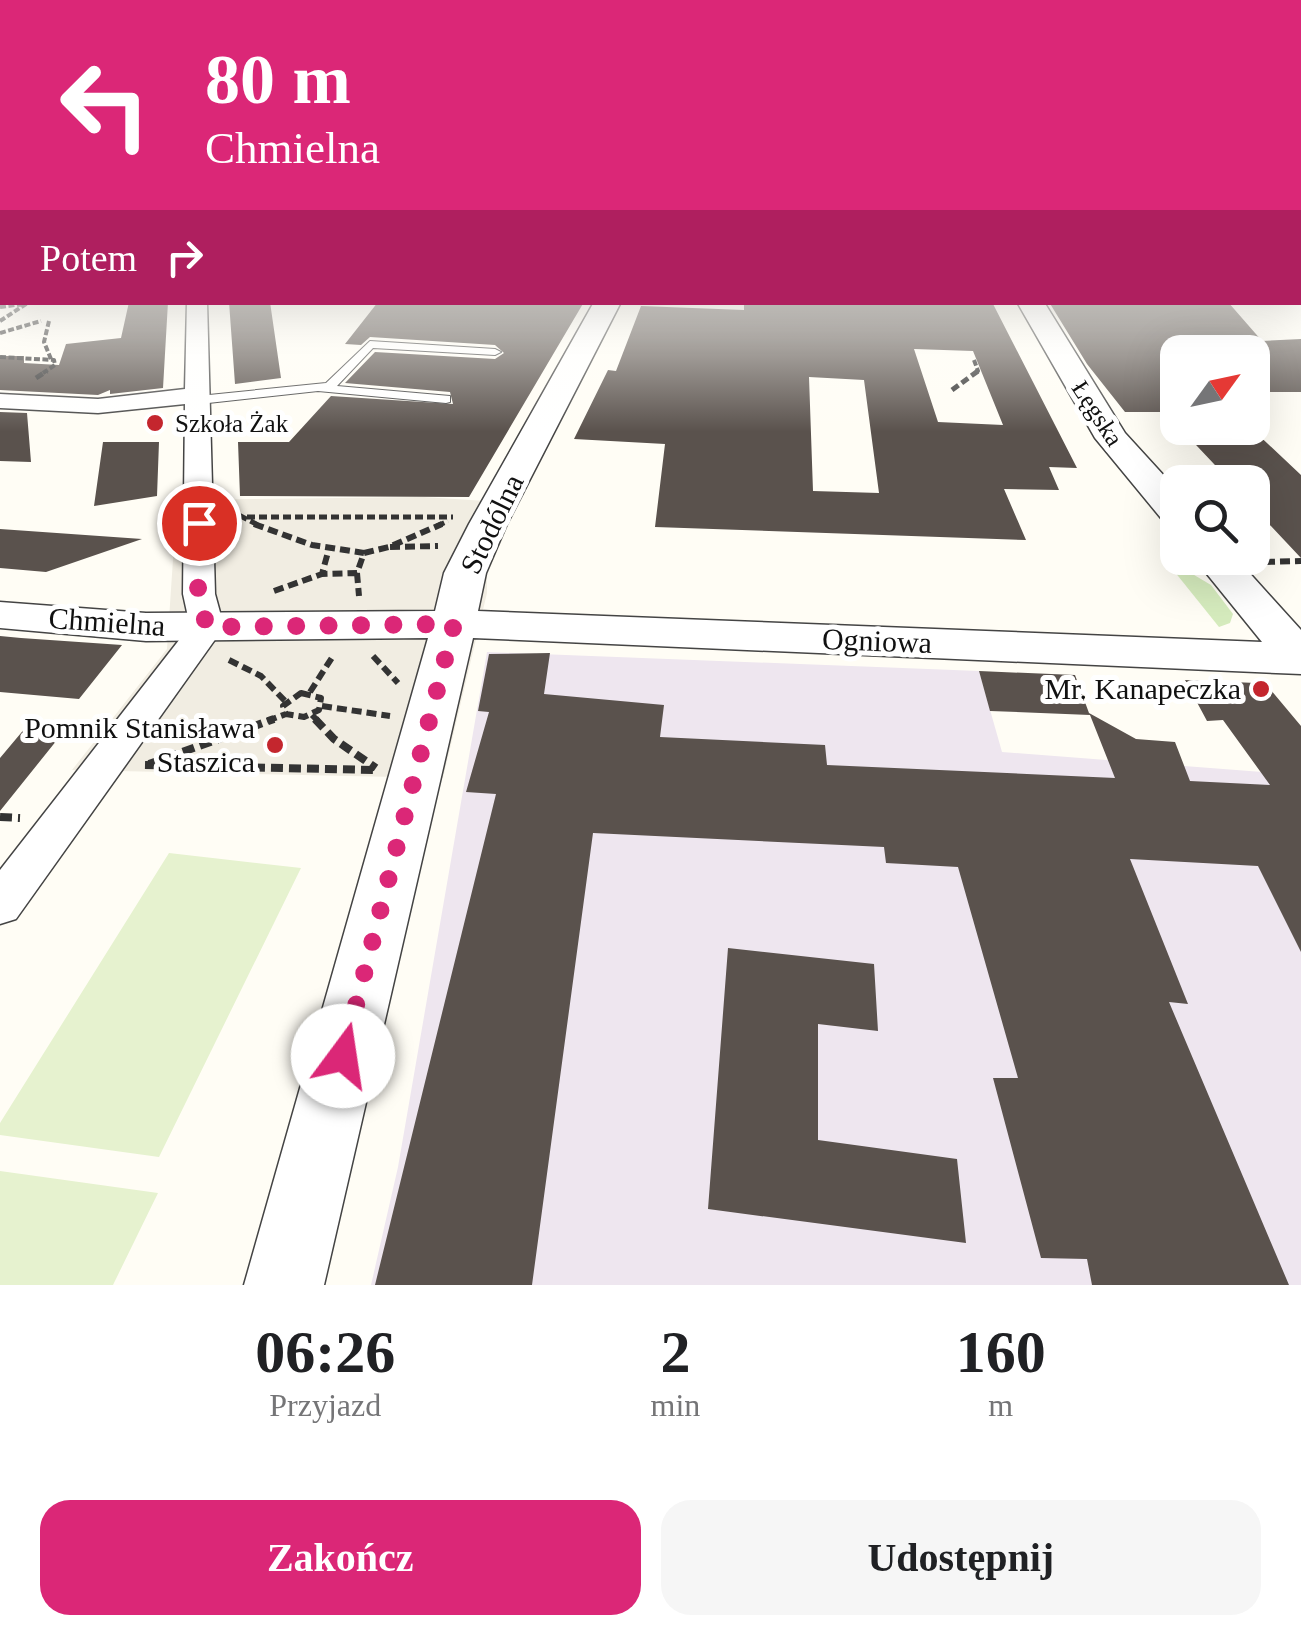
<!DOCTYPE html>
<html lang="pl">
<head>
<meta charset="utf-8">
<style>
	:root { --surface:#fff; --page:#f6f6f6; --text:#202124; --muted:#757577; --accent:#db2777 }
	body { margin:0; font-family:"Times New Roman",serif; background:var(--page); color:var(--text); height:100vh; display:flex; flex-direction:column; font-size:38px; white-space:nowrap }
	* { box-sizing:border-box; margin:0 }
	p { font-size:32px; color:var(--muted) }
	.icon { flex:none; width:55px; height:55px; fill:none; stroke:currentColor; stroke-width:2; stroke-linecap:round; stroke-linejoin:round }
	.map { position:relative; height:1285px; overflow:hidden }
	.sheet { display:flex; flex-direction:column; background:var(--surface); flex:1 }
	.sheet>* { flex:none }
	.top-card { position:absolute; left:0px; top:0px; width:1302px; height:305px; box-shadow:0 10px 40px #0002; background:#db2777; color:#fff; overflow:hidden }
	.needle { width:65px; rotate:57deg }
	.fabs { position:absolute; left:1160px; top:335px; display:grid; gap:20px }
	.fabs a { display:grid; place-items:center; width:110px; height:110px; border-radius:20px; background:var(--surface); box-shadow:0 10px 40px #0002; font-size:50px }
	.pin { position:absolute; display:grid; place-items:center; width:85px; height:85px; color:#fff; margin:-42px; border:5px solid #fff; border-radius:50%; box-shadow:0 2px 10px #0007 }
	.me { position:absolute; width:110px; margin:-55px; rotate:14deg; stroke-linejoin:round; filter:drop-shadow(0 0 8px #0008) }
	.turn { display:flex; align-items:center; gap:35px; height:210px; padding:0 40px; font-size:45px }
	.turn .icon { width:130px; height:130px; stroke-width:2.5 }
	.turn b { display:block; font-size:70px; line-height:85px }
	.then { display:flex; align-items:center; height:95px; padding:0 40px; background:#0003; gap:20px; font-size:38px }
	.eta { display:flex; justify-content:space-evenly; align-items:center; height:170px; text-align:center }
	.eta b { font-size:60px; font-weight:600; line-height:70px }
	.action { display:flex; gap:20px; margin-top:auto; padding:20px 40px }
	.action a { flex:1; height:115px; border-radius:30px; background:var(--accent); color:#fff; font-size:40px; font-weight:600; line-height:115px; text-align:center }
	.action a+a { background:var(--page); color:var(--text) }
	.map>svg:first-child { display:block }
	.industrial { fill:#eee6ef }
	.green { fill:#d5ebbd }
	.pitch { fill:#e6f2cf }
	.plaza { fill:#f1ede2 }
	.building { fill:#5a524d; fill-rule:evenodd }
	.lines { fill:none; stroke-linecap:round; stroke-linejoin:round }
	.service-casing { stroke:#444; stroke-width:2 }
	.minor-casing { stroke:#444; stroke-width:3 }
	.tertiary-casing { stroke:#444; stroke-width:3 }
	.path-far3 { stroke:#333; stroke-width:4; stroke-dasharray:6 2.5; stroke-linecap:butt }
	.path-far2 { stroke:#333; stroke-width:5; stroke-dasharray:8 4; stroke-linecap:butt }
	.path-far1 { stroke:#333; stroke-width:6; stroke-dasharray:10 5; stroke-linecap:butt }
	.path { stroke:#333; stroke-width:8; stroke-dasharray:12 6; stroke-linecap:butt }
	.service { fill:#fff; fill-rule:evenodd }
	.minor { fill:#fff; fill-rule:evenodd }
	.tertiary { fill:#fff; fill-rule:evenodd }
	.route { stroke:#db2777; stroke-width:18; stroke-dasharray:0 32.4 }
	.poi-dot { fill:#c4262e; stroke:#fff; stroke-width:4 }
	.labels { text-anchor:middle; stroke-width:10; stroke-linejoin:round; paint-order:stroke }
	.far-street-label { font-size:25px; fill:#111; stroke:#fff }
	.far-poi-label { font-size:25px; fill:#111; stroke:#fff; text-anchor:start }
	.street-label { font-size:30px; fill:#111; stroke:#fff }
	.poi-label { font-size:30px; fill:#111; stroke:#fff; text-anchor:end }
</style>
</head>
<body>
<div class="map">
<svg width="1301" height="1285" viewBox="0 0 1301 1285">
	<rect width="100%" height="100%" fill="#fffdf5"/>
	<!-- industrial -->
	<path class="industrial" d="M487,652L979,671L1002,752L1301,775V1285H371L398,1167Z"/>
	<!-- green -->
	<path class="green" d="M1162,556L1211,585L1233,614L1230,623L1219,627Z"/>
	<!-- pitch -->
	<path class="pitch" d="M169,853L301,868L159,1157L0,1135V1123Z
		M0,1171L158,1193L113,1285H0Z"/>
	<!-- plaza -->
	<path class="plaza" d="M423,497L518,503L487,575V593L443,778L72,770L167,649L177,500Z"/>
	<!-- building -->
	<path class="building" d="M129,302H168L163,388L110,394V390L98,395L0,390V356H24V363L59,365L66,344L121,338Z
		M229,302H270L281,378L235,384Z
		M378,302H584L469,497L240,496L238,442H289L331,396L453,404L450,392L345,383L375,352L495,359L504,353L495,345L370,337L361,345L345,344Z
		M744,302H992L1077,468L1049,467L1059,490L1004,489L1026,540L655,527L665,444L574,439L608,370L616,371L641,306L744,310ZM914,349L973,351L1003,425L938,422ZM809,377L864,380L879,493L813,491Z
		M1049,302H1228L1262,341L1301,339V392H1252V352H1178V412H1125L1087,364Z
		M0,412L27,413L31,462L0,461Z
		M1180,428H1251L1301,475V558L1252,506V482H1231Z
		M103,442H159L157,496L94,506Z
		M0,529L142,539L46,572L0,568Z
		M0,636L21,638L122,645L79,699L0,692Z
		M550,653L544,694L664,705L660,737L825,745L827,765L1115,778L1090,715L990,711L979,671L1075,675L1089,713L1136,739L1175,742L1190,781L1270,785L1223,720L1207,721L1185,680L1256,683L1270,689L1301,726V952L1258,866L1130,859L1188,1004L1169,1002L1289,1285H1092L1087,1259L1041,1258L993,1078H1018L958,867L886,863L884,847L593,833L532,1285H375L496,794L466,792L489,712L478,711L489,654Z
		M26,727L65,730L0,811V758Z
		M728,948L874,964L878,1031L818,1024V1140L957,1159L966,1243L708,1209Z"/>
	<g class="lines">
		<!-- service casing -->
		<g class="service-casing">
			<path id="service" d="M370,341L495,349L501,352L495,355L373,348L337,386L450,396V402L446,403L318,391L199,404L193,400L199,396L326,383Z"/>
		</g>
		<!-- minor casing -->
		<g class="minor-casing">
			<path id="minor" d="M187,302H207L215,594L224,627L16,919L0,924V870L190,626L183,594L185,404L98,413L0,408V394L98,399L185,389Z"/>
		</g>
		<!-- tertiary casing -->
		<g class="tertiary-casing">
			<path id="tertiary" d="M0,259H2V274H0Z
				M594,302H621L507,524L486,573L478,611L1262,642L1194,558H1236L1301,630V674L473,638L324,1285H244L428,638L146,641L0,628V602L146,613L435,611L444,573L469,524Z
				M1017,302H1044L1125,433L1178,491V526L1165,523L1095,438Z"/>
		</g>
		<!-- path-far3 -->
		<path class="path-far3" d="M0,307L23,304
			M0,321L29,302
			M49,321L44,342L51,359
			M0,333L41,321
			M0,357L54,360L55,365L43,373
			M974,360L978,371L975,373"/>
		<!-- path-far2 -->
		<path class="path-far2" d="M36,378L47,371
			M952,390L978,371
			M229,510L260,526
			M247,517H453
			M437,526L448,521"/>
		<!-- path-far1 -->
		<path class="path-far1" d="M254,524L312,545L364,553L357,573L322,574L328,552
			M390,547L438,546
			M364,553L389,547L442,524
			M1265,562L1301,561
			M357,573L359,596
			M274,591L322,574
			M373,656L398,683
			M229,660L261,676L286,702
			M310,692L333,656
			M301,693L321,698L319,710L304,717L286,714L283,706Z
			M322,706L390,716
			M312,715L318,721
			M267,721L286,714"/>
		<!-- path -->
		<path class="path" d="M315,719L334,739L376,768
			M149,764L274,719
			M145,765L373,770
			M0,817L20,818"/>
		<!-- service -->
		<use href="#service" class="service"/>
		<!-- minor -->
		<use href="#minor" class="minor"/>
		<!-- tertiary -->
		<use href="#tertiary" class="tertiary"/>
	</g>
	<!-- sky -->
	<linearGradient id="sky" x2="0" y2="1"><stop stop-color="#95c6ee"/><stop offset="0.58" stop-color="#fffefa"/><stop offset="1" stop-color="#fffefa" stop-opacity="0"/></linearGradient>
	<rect width="1301" height="432" fill="url(#sky)"/>
	<g class="lines">
		<!-- route -->
		<path class="route" d="M199,523L198,594L207,627L454,624L343,1056"/>
	</g>
	<!-- markers -->
	<g class="poi-dot">
		<circle cx="155" cy="423" r="10"/>
		<circle cx="1261" cy="689" r="10"/>
		<circle cx="275" cy="745" r="10"/>
	</g>
	<g class="labels">
		<!-- far-street labels -->
		<g class="far-street-label">
			<text transform="translate(1098 413) rotate(57)" y="9">Łęgska</text>
		</g>
		<!-- far-poi labels -->
		<g class="far-poi-label">
			<text x="175" y="432">Szkoła Żak</text>
		</g>
		<!-- street labels -->
		<g class="street-label">
			<text transform="translate(492 524) rotate(-64)" y="10">Stodólna</text>
			<text transform="translate(107 622) rotate(4)" y="10">Chmielna</text>
			<text transform="translate(877 641) rotate(2)" y="10">Ogniowa</text>
		</g>
		<!-- poi labels -->
		<g class="poi-label">
			<text x="1241" y="699">Mr. Kanapeczka</text>
			<text x="255" y="738">Pomnik Stanisława<tspan x="255" dy="34">Staszica</tspan></text>
		</g>
	</g>
</svg>
<div class="fabs">
<a><svg class="needle" viewBox="-14 -14 28 28"><path d="M0-13l5 13h-10z" fill="#e53935"/><path d="M0 13l5-13h-10z" fill="#757577"/></svg></a>
<a><svg class="icon" aria-label="search" viewBox="0 0 24 24"><circle cx="10" cy="10" r="6"/><path d="M15 15l6 6"/></svg></a>
</div>
<div class="pin" style="left:199px;top:523px;background:#d93025"><svg class="icon" aria-label="arrive" viewBox="0 0 24 24"><path d="M6 21V4h12l-3 4 3 4H6"/></svg></div>
<svg class="me" style="left:343px;top:1056px" viewBox="-20 -20 40 40"><circle r="19" fill="#fff"/><path d="M0-13L10 11 0 6-10 11z" fill="#db2777"/></svg>
<div class="top-card">
<div class="turn"><svg class="icon" aria-label="left" viewBox="0 0 24 24"><path d="M17 20v-9H6M10 6l-5 5 5 5"/></svg><div><b>80 m</b>Chmielna</div></div>
<div class="then">Potem<svg class="icon" aria-label="right" viewBox="0 0 24 24"><path d="M7 20v-9h11M14 6l5 5-5 5"/></svg></div>
</div>
</div>
<section class="sheet">
<div class="eta">
<div><b>06:26</b><p>Przyjazd</p></div>
<div><b>2</b><p>min</p></div>
<div><b>160</b><p>m</p></div>
</div>
<div class="action"><a>Zakończ</a><a>Udostępnij</a></div>
</section>
</body>
</html>
